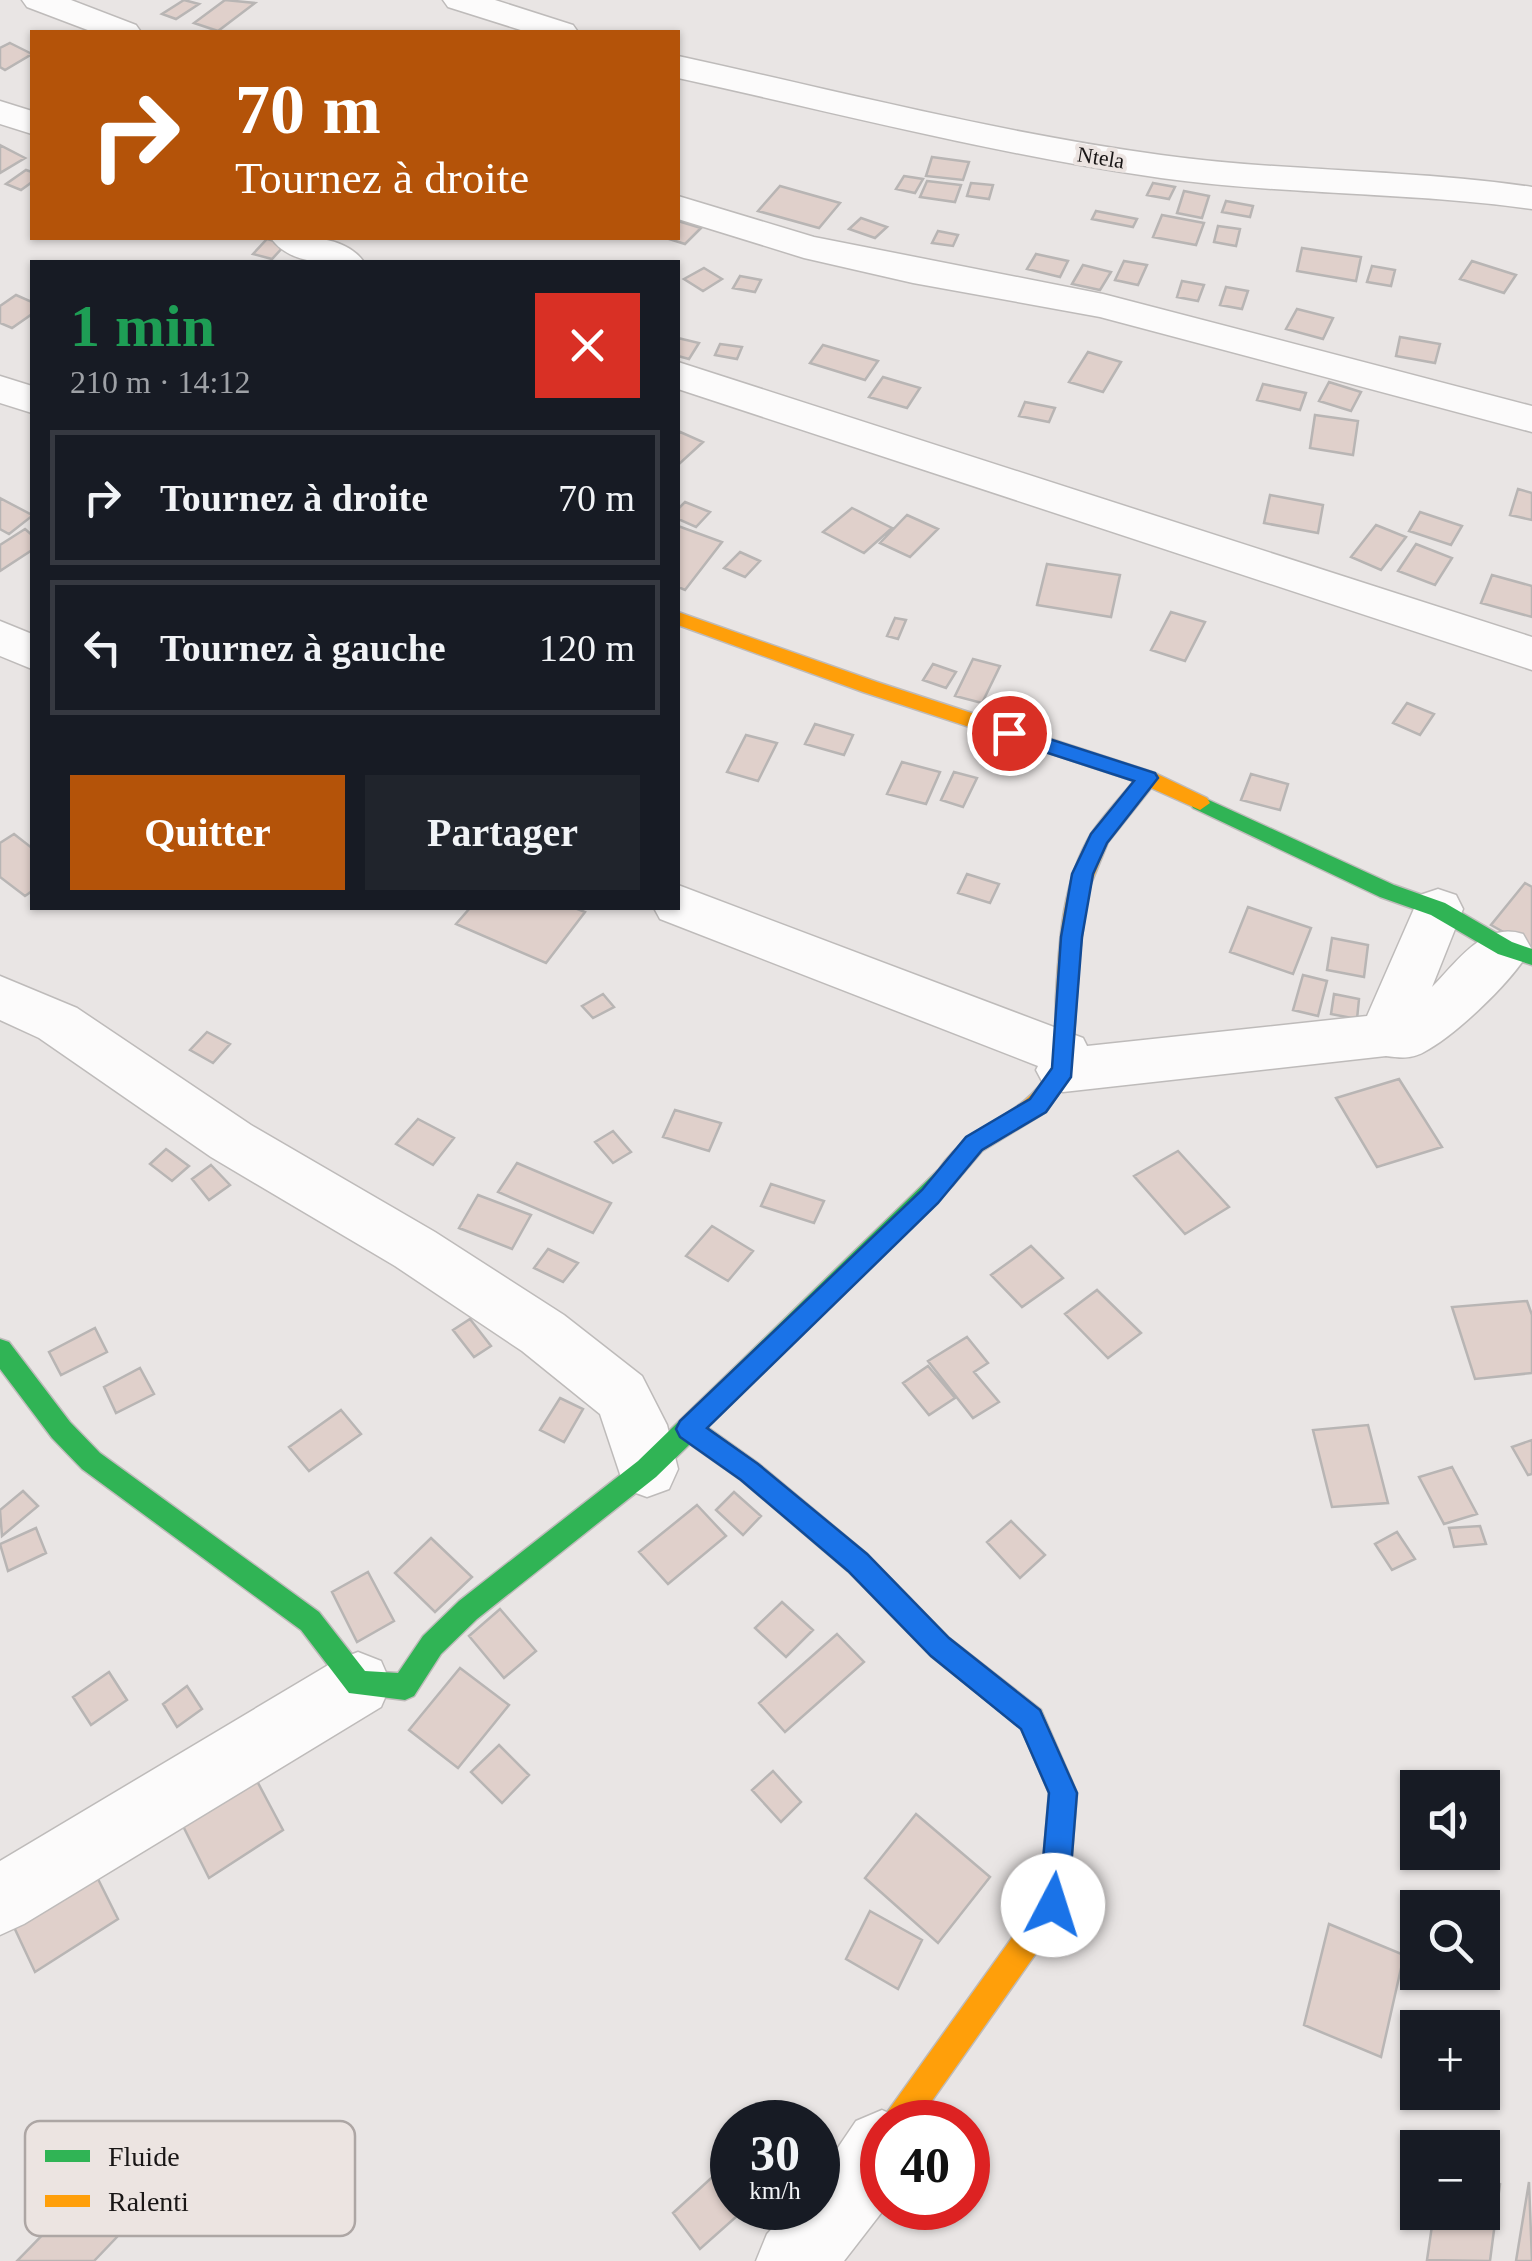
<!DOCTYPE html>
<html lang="fr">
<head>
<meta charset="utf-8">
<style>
	:root { --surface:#171b24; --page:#20242c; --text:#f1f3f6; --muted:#9ea1a6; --line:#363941; --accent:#b45309 }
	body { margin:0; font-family:Georgia,serif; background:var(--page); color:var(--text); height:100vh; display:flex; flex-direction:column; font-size:38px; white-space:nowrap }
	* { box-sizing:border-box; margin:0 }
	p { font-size:32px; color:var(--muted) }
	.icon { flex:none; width:55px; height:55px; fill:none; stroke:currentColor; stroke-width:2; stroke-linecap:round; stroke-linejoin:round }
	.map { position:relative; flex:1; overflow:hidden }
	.sheet { position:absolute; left:30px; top:260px; width:650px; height:650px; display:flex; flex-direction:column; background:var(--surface); border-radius:0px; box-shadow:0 2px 8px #0004 }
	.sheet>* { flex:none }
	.banner { position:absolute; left:30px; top:30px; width:650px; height:210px; border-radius:0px; box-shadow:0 2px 8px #0004; background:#b45309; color:#fff; overflow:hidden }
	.fabs { position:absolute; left:1400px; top:1770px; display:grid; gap:20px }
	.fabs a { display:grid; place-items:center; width:100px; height:100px; border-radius:0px; background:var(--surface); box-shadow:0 2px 8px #0004; font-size:50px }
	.speed { position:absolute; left:710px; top:2100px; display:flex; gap:20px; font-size:50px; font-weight:700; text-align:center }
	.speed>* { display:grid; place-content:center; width:130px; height:130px; border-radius:50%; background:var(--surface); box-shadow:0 2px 8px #0004; line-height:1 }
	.speed small { font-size:25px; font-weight:400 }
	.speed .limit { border:15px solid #d22; background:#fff; color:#111 }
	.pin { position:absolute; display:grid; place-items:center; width:85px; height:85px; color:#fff; margin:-42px; border:5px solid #fff; border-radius:50%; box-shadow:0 2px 10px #0007 }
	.me { position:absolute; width:110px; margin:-55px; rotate:5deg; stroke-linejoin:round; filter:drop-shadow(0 0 8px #0008) }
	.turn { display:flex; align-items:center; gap:35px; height:210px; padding:0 40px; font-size:45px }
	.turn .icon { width:130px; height:130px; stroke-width:2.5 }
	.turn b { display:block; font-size:70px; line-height:85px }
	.round { display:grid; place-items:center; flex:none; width:105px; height:105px; border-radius:0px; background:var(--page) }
	.headline { display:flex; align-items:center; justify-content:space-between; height:170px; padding:0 40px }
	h1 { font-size:60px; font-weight:800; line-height:75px; color:#1e9e55 }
	.primary-button { display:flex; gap:20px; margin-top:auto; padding:20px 40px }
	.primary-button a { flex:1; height:115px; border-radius:0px; background:var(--accent); color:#fff; font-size:40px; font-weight:800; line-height:115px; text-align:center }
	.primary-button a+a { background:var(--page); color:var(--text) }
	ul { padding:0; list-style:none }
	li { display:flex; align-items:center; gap:30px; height:135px; margin:0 20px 15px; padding:0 20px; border:5px solid var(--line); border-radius:0px }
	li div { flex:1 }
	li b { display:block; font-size:38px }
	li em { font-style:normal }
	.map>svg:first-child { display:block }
	.building { fill:#e0d0cb; stroke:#b8b5b4; stroke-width:2.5 }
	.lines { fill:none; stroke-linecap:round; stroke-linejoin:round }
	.street-casing { stroke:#bebbba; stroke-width:3 }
	.fast-casing { stroke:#bebbba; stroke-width:3 }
	.slow-casing { stroke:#bebbba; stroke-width:3 }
	.street { fill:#fcfbfb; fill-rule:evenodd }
	.fast { fill:#30b455; fill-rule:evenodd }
	.slow { fill:#ff9f0a; fill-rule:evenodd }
	.route { fill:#1a73e8; stroke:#114b97; stroke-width:2.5 }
	.labels { text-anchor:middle; stroke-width:8; stroke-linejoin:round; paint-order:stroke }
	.far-street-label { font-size:22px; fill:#191616; stroke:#ece4e1 }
	.key { fill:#ece4e1; stroke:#ada6a4; stroke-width:2.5 }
	.key-label { font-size:28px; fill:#191616 }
</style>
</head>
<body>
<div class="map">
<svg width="1532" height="2261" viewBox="0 0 1532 2261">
	<rect width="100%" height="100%" fill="#e9e5e4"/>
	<!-- building -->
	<path class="building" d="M184,0L199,4L176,19L162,14Z
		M225,0L255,3L218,31L194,23Z
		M10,43L32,54L5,70L0,67V48Z
		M0,145L25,158L0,173Z
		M932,157L969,162L963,180L926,176Z
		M26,170L32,172V182L21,190L6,184Z
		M904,176L923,179L915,193L896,189Z
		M927,181L961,185L955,202L920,197Z
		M971,183L993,185L989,199L967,196Z
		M1153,183L1175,187L1169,199L1147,195Z
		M780,186L840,203L819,228L758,211Z
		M1184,191L1209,196L1202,218L1177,213Z
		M1226,201L1253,206L1250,217L1222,212Z
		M1096,211L1137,219L1133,227L1092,219Z
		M1162,215L1204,223L1196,245L1153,237Z
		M861,218L887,227L875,238L849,229Z
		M678,221L701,228L685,244L666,238H678Z
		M1218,226L1240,229L1236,246L1214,242Z
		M938,231L958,235L953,246L932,243Z
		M267,239L286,244L272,259L253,254Z
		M1302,248L1361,257L1356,281L1297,271Z
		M1036,254L1068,261L1060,277L1027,269Z
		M1124,261L1147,265L1138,285L1115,280Z
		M1472,261L1516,275L1504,293L1460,279Z
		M1083,265L1111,272L1100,290L1072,284Z
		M1372,266L1395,270L1391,286L1367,282Z
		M704,268L722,279L703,291L684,279Z
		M740,276L761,280L755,292L733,288Z
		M1182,281L1204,285L1198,301L1177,297Z
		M1226,287L1248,291L1242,309L1220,305Z
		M16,295L32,302V314L12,328L0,323V306Z
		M1297,309L1333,318L1323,339L1286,329Z
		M1400,337L1440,344L1435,363L1396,356Z
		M678,338L699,343L689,359L678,356Z
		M720,344L742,347L737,359L715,355Z
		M823,345L878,361L865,380L810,363Z
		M1088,352L1121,362L1103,392L1069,382Z
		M883,377L920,388L907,408L869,397Z
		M1329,382L1361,392L1351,411L1319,401Z
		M1263,384L1306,393L1300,410L1257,400Z
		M1025,402L1055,408L1049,422L1019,416Z
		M1315,415L1358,421L1353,455L1310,448Z
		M678,431L703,442L678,465Z
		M1518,489L1532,493V520L1510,515Z
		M1270,495L1323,505L1318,533L1264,523Z
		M0,498L32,515V516L9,534L0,529Z
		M685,502L710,512L696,527L678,519V509Z
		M852,508L892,528L864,553L823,532Z
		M1420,512L1462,526L1451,545L1409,531Z
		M907,515L938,529L910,557L880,543Z
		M1376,525L1406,537L1381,570L1351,557Z
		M678,526L722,542L685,590L678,587Z
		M25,529L32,535V550L0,571V545Z
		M1416,544L1452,558L1435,585L1398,571Z
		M740,552L760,561L745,577L724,568Z
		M1047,564L1120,575L1111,617L1037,605Z
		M1492,575L1532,586V617L1481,603Z
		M1171,612L1205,622L1185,661L1151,650Z
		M895,618L906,620L898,639L887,636Z
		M973,659L1000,666L982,703L955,696Z
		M933,664L956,672L946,688L923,680Z
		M1407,703L1434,714L1420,735L1393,723Z
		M815,724L853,735L844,755L805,744Z
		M746,735L777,743L758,781L727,772Z
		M902,762L940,772L926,804L887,794Z
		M954,772L977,778L963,807L941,800Z
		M1251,774L1288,784L1280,810L1241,800Z
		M14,834L32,848V891L25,896L0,877V843Z
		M967,874L999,884L990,903L958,893Z
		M1525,883L1532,887V948L1491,925Z
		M1248,907L1311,928L1293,974L1230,952Z
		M470,908H575L585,912L546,963L456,924Z
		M1332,938L1368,945L1364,977L1327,970Z
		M1303,975L1327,981L1318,1016L1293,1010Z
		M603,994L614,1007L593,1018L582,1006Z
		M1334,994L1359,999L1357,1019L1331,1014Z
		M207,1032L230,1044L213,1063L190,1050Z
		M1399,1079L1442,1147L1377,1167L1336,1098Z
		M675,1110L721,1123L709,1151L663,1137Z
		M418,1119L454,1138L433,1165L396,1144Z
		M613,1131L631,1152L613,1163L595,1142Z
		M166,1149L189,1166L172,1181L150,1164Z
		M1178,1151L1229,1207L1185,1234L1134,1176Z
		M517,1163L611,1203L593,1233L498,1192Z
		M211,1165L230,1185L209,1200L192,1179Z
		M771,1184L824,1201L814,1223L761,1206Z
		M478,1195L531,1215L512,1249L459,1228Z
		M712,1226L753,1251L728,1281L686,1256Z
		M1031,1246L1063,1278L1022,1307L991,1275Z
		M548,1249L578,1263L563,1282L534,1268Z
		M1097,1290L1141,1333L1108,1358L1065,1314Z
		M1527,1301L1532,1315V1373L1475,1379L1452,1307Z
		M470,1319L491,1346L474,1357L453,1330Z
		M95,1328L107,1352L61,1375L49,1352Z
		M967,1337L988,1363L974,1372L999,1402L973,1418L928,1361Z
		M928,1366L955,1398L929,1415L903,1383Z
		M140,1368L154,1394L116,1413L104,1387Z
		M560,1398L583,1409L564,1442L540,1430Z
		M341,1410L361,1434L309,1471L289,1447Z
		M1368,1425L1388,1503L1332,1507L1313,1430Z
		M1532,1440V1474L1528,1475L1512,1447Z
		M1452,1467L1477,1514L1444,1524L1419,1477Z
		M23,1491L38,1506L2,1536L0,1510Z
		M734,1492L761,1516L743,1535L716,1510Z
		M697,1505L726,1536L668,1584L639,1552Z
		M1011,1521L1045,1555L1020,1578L987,1542Z
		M1480,1526L1486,1544L1454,1547L1449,1528Z
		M36,1528L46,1553L8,1571L0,1544Z
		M1397,1532L1415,1559L1392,1570L1375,1544Z
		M431,1538L472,1577L435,1612L395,1573Z
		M368,1572L394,1621L357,1642L332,1592Z
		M782,1602L813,1630L786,1657L755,1628Z
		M500,1609L536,1651L504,1678L469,1636Z
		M837,1634L864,1662L785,1732L759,1703Z
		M460,1668L509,1705L458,1768L409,1730Z
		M109,1672L127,1700L91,1725L73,1697Z
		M187,1686L202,1709L177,1727L163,1704Z
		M499,1745L529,1775L502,1803L471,1772Z
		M249,1766L283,1830L209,1878L176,1812Z
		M773,1771L801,1802L781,1822L752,1790Z
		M916,1814L990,1877L938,1943L865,1878Z
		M95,1873L118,1919L35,1972L13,1925Z
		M870,1911L922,1940L898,1989L846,1959Z
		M1329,1924L1404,1955L1381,2057L1304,2025Z
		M732,2159V2208H746L700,2249L673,2213Z
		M103,2173L137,2216L94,2261H17Z
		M1482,2178L1500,2184L1490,2261L1427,2260L1434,2212H1482Z
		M1529,2182L1532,2261H1516Z"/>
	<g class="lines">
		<!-- street casing -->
		<g class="street-casing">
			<path id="street" d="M22,0H71L136,25L141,32H93L27,7Z
				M443,0H495L573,25L578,32H527L448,7Z
				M678,56C838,91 999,133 1161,155C1284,172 1409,169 1532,187V209C1409,192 1284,195 1161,178C998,155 838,113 678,78Z
				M0,101L32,111V134L0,124Z
				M678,196L814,237L1103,294L1532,406V432L1100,317L913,283L804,258L678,219Z
				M271,238C300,236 344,234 364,262C334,264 290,266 271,238Z
				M678,362L1532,637V670L678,389Z
				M0,376L32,386V413L0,403Z
				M0,621L32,634V669L0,656Z
				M678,885L1083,1038L1087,1046L1367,1016L1420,895L1438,889L1456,895L1463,909L1432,987C1458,961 1484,921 1523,934L1531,948C1514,980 1456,1035 1424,1052C1412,1059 1400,1058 1386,1056L1063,1092L1044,1085L1036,1070L1038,1066L660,919L654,908H678Z
				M0,976L77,1008L251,1125L435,1232L564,1315L642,1376L667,1425L678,1469L669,1489L647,1497L625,1489L600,1414L522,1351L395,1266L211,1157L39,1038L0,1020Z
				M358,1652L381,1661L391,1684L381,1707L24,1924L0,1935V1861L335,1661Z
				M882,2110L909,2122H882L885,2208L844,2261H756L767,2234L791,2208H818V2177L856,2121Z"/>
		</g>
		<!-- fast casing -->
		<g class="fast-casing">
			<path id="fast" d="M1200,796L1394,885L1445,903L1512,942L1532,949V965L1498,954L1431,915L1380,897L1193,808L1190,803Z
				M945,1168L953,1171L956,1178L953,1185L707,1427L759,1464L867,1554L949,1638L1041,1710L1077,1793L1069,1888L1065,1898L1055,1902L1045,1898L1041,1888L1049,1793L1021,1728L931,1656L849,1572L741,1480L690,1444L656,1477L477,1619L441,1654L414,1696L405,1700L349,1693L301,1630L82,1469L52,1438L0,1369V1339L9,1342L70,1422L100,1453L319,1612L365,1671L398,1673L423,1636L459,1601L638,1461L937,1171Z"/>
		</g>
		<!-- slow casing -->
		<g class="slow-casing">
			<path id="slow" d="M678,612L877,682L1155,773L1207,798L1210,803L1200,810L1151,788L1108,842L1088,891L1080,951L1071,1076L1046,1112L982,1151L953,1185L945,1188L937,1185L934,1178C959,1127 1022,1120 1049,1072C1059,1054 1055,1018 1056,997C1059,943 1062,882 1091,834C1103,816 1120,798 1134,781L863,692L678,625Z
				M1055,1874L1065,1878L1069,1888L1063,1915L917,2122H884L888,2111L1039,1900L1045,1878Z"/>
		</g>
		<!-- street -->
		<use href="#street" class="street"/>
		<!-- fast -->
		<use href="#fast" class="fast"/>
		<!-- slow -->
		<use href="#slow" class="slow"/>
	</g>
	<!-- route -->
	<path class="route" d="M1009,726L1155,773L1158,778L1107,843L1093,874L1082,937L1071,1077L1046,1112L982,1150L938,1203L707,1428L758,1464L867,1554L949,1638L1040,1710L1077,1793L1068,1905L1063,1915L1053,1920L1043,1915L1039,1905L1049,1793L1021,1729L931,1656L848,1571L741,1480L680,1437L676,1429L680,1421L922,1190L966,1137L1030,1099L1052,1068L1061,937L1072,874L1091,834L1134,781L1002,738L999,733Z"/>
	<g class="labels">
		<!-- far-street labels -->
		<g class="far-street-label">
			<text transform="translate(1101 157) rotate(9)" y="8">Ntela</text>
		</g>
	</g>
	<!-- legend -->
	<rect x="25" y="2121" width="330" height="115" rx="15" class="key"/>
	<rect x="45" y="2150" width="45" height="12" fill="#30b455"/>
	<rect x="45" y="2195" width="45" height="12" fill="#ff9f0a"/>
	<g class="key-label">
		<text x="108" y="2166">Fluide</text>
		<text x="108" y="2211">Ralenti</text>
	</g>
</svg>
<div class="fabs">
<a><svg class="icon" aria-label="sound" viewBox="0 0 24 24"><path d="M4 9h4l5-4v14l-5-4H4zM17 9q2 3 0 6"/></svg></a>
<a><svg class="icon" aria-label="search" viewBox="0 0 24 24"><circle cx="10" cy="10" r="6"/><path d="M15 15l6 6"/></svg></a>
<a>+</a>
<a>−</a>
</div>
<div class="speed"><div>30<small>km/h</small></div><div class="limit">40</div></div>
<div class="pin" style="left:1009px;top:733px;background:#d93025"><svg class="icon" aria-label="arrive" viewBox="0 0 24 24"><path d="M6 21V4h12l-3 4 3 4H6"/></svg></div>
<svg class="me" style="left:1053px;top:1905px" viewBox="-20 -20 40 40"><circle r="19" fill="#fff"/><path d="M0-13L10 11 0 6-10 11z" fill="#1a73e8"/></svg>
<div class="banner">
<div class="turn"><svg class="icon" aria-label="right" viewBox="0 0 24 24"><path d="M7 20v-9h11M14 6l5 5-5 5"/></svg><div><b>70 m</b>Tournez à droite</div></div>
</div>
<section class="sheet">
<div class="headline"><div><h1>1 min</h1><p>210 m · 14:12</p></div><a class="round" style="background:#d93025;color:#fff"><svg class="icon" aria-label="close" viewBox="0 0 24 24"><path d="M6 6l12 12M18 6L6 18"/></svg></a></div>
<ul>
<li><svg class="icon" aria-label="right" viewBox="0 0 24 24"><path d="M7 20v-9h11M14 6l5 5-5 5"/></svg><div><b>Tournez à droite</b></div><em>70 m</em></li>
<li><svg class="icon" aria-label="left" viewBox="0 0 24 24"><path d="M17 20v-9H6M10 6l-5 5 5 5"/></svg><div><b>Tournez à gauche</b></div><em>120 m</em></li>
</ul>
<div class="primary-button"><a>Quitter</a><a>Partager</a></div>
</section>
</div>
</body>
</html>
